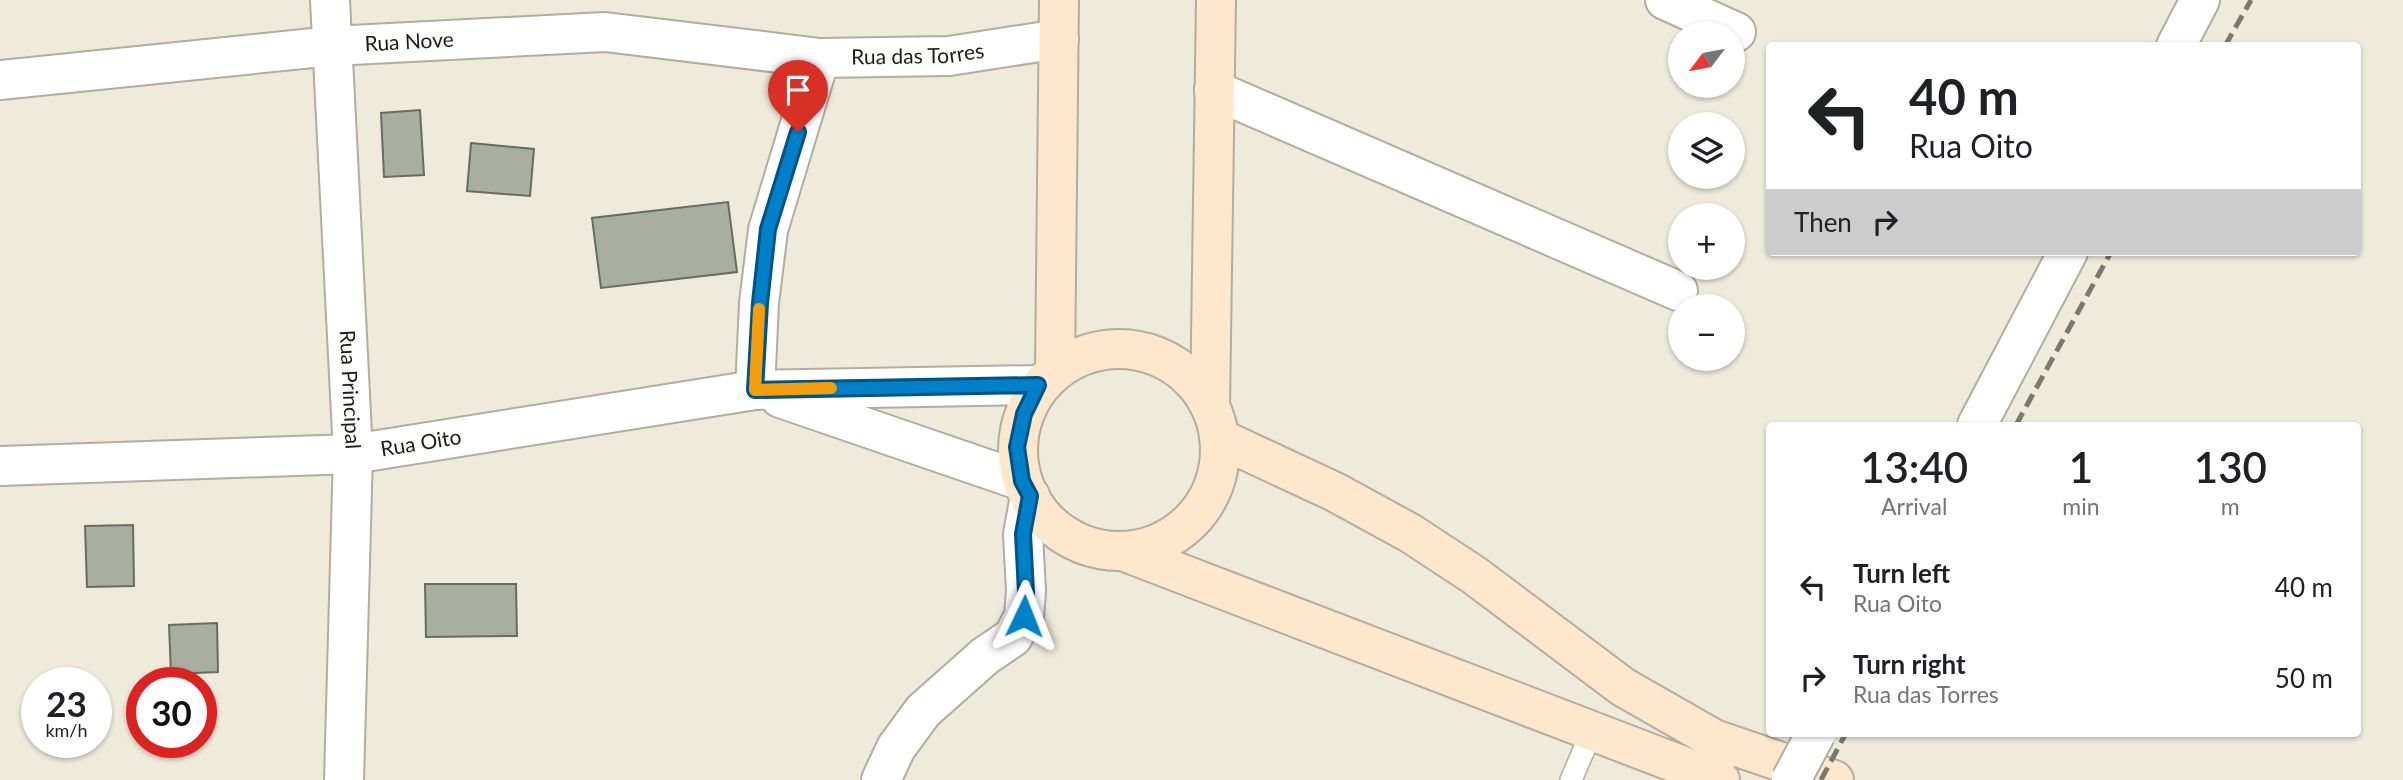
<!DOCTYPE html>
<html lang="en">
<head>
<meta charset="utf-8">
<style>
	:root { --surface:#fff; --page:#f2f2f2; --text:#202124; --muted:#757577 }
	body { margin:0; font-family:Lato,sans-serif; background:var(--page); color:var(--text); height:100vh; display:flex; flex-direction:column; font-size:26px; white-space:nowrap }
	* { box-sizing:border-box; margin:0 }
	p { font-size:23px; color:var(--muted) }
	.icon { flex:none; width:38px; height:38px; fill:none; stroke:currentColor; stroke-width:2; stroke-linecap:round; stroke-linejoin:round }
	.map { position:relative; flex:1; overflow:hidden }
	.side { position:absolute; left:1766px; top:422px; width:595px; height:315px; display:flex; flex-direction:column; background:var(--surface); border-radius:7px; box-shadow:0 2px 5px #0004 }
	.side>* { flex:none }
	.top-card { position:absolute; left:1766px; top:42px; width:595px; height:214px; border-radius:7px; box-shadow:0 2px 5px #0004; background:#fff; color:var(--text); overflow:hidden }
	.needle { width:46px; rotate:238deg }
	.tools { position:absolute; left:1668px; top:21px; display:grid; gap:14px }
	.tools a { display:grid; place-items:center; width:77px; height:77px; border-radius:50%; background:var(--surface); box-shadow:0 2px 5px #0004; font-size:35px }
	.speed { position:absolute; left:21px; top:667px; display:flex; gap:14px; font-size:35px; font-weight:700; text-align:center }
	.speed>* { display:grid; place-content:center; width:91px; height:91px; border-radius:50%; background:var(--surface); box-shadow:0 2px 5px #0004; line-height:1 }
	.speed small { font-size:18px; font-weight:400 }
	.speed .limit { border:10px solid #d22; background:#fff; color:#111 }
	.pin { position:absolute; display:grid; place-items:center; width:60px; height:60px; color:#fff; margin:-72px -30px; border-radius:50% 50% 50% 0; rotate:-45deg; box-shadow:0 0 7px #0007 }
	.pin .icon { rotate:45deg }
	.me { position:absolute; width:77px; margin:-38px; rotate:2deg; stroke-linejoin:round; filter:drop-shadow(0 0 5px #0008) }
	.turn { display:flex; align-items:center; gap:24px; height:147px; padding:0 28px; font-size:32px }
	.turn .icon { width:91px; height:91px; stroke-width:2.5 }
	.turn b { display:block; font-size:49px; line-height:60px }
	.then { display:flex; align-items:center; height:66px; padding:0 28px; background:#0003; gap:14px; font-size:26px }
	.eta { display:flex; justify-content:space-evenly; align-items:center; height:119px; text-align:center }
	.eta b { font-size:42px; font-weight:600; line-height:49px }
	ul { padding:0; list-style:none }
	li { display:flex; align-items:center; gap:21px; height:91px; padding:0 28px }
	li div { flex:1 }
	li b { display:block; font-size:26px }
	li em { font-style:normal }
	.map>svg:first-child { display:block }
	.building { fill:#a8afa1; stroke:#676d5f; stroke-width:2 }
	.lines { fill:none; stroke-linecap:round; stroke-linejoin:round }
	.lane-casing { stroke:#b1ae9f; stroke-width:24 }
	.street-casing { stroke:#b1ae9f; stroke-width:42 }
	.secondary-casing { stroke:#b1ae9f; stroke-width:42 }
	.lane { stroke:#fff; stroke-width:21 }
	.street { stroke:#fff; stroke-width:38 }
	.secondary { stroke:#fde8ce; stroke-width:38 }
	.rail { stroke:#7b796e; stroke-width:5; stroke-dasharray:14 7; stroke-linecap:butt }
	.street-bridge-casing { stroke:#b1ae9f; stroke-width:42; stroke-linecap:butt }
	.street-bridge { stroke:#fff; stroke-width:38 }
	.route-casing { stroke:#005382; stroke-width:18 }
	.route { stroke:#0080c8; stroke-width:12 }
	.slow { stroke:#f59e0b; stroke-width:12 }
	.labels { text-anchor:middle; stroke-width:5; stroke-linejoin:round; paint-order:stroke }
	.street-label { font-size:21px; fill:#1d1c16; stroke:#fff }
</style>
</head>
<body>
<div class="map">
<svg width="2403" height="780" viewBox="0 0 2403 780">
	<rect width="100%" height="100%" fill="#eeebdb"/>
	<!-- building -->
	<path class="building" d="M420,110L424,175L384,177L381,113Z
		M471,143L534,149L530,196L467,191Z
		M728,202L737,272L601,288L592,218Z
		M133,525L134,586L87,587L85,526Z
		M425,584H516L517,636L426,637Z
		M217,623L218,672L171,674L169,625Z
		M46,742H89V745L46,749Z"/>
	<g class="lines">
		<!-- lane casing -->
		<g class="lane-casing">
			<path id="lane" d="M1571,780L1592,731"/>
		</g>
		<!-- street casing -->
		<g class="street-casing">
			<g id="street">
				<path id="s1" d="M330,0L353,454L344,780"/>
				<path d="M1665,0L1736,32"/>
				<path d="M2176,46L2200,0"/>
				<path id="s2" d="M0,80L332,46L605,32L820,58"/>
				<path d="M1214,90L1678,291"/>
				<path id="s3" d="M755,390L759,303L768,230L820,58L949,56L1059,39"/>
				<path d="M780,398L1022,481"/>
				<path d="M1977,425L2068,252"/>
				<path id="s4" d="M0,466L353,454L755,390L1038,385"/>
				<path d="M881,780L896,748L923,711L985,656L1013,637L1024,616L1026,591L1023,534L1030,496"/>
			</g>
		</g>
		<!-- secondary casing -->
		<g class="secondary-casing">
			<path id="secondary" d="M1018 450a101 101 0 1 1 202 0a101 101 0 1 1-202 0Z
				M1055,371L1059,0
				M1210,406L1216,0
				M1219,438L1335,492L1410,533L1474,575L1623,687L1714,739L1834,780
				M1125,552L1720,780"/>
		</g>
		<!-- lane -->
		<use href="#lane" class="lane"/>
		<!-- street -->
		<use href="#street" class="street"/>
		<!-- secondary -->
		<use href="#secondary" class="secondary"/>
		<!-- rail -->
		<path class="rail" d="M2225,46L2251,0
			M2016,425L2111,252
			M1821,780L1846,733"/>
		<!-- street-bridge casing -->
		<g class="street-bridge-casing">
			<path id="street-bridge" d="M1791,780L1816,733"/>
		</g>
		<!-- street-bridge -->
		<use href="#street-bridge" class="street-bridge"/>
	</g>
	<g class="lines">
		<!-- route casing -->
		<g class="route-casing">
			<path id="route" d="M798,132L768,229L760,303L755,390L1038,385L1024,414L1017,447L1022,481L1030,496L1023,534L1026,592L1024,616"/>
		</g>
		<!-- route -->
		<use href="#route" class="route"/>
		<!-- slow -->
		<path class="slow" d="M759,309L755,390L831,388"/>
	</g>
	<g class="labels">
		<!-- street labels -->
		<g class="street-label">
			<text dy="7" stroke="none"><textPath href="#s2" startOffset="411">Rua Nove</textPath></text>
			<text dy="7" stroke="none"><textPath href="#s3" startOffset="438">Rua das Torres</textPath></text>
			<text dy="7" stroke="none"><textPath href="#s1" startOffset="390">Rua Principal</textPath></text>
			<text dy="7" stroke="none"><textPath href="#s4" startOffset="422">Rua Oito</textPath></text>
		</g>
	</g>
</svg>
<div class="tools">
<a><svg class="needle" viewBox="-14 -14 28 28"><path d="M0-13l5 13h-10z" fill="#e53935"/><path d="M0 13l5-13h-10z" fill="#757577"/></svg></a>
<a><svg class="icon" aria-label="layers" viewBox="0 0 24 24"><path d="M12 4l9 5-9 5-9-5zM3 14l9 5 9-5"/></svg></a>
<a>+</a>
<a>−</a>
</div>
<div class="speed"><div>23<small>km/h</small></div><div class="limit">30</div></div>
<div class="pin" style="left:798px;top:132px;background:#d93025"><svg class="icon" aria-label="arrive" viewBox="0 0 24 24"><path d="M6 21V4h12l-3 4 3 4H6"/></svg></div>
<svg class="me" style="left:1024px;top:616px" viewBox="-20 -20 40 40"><path d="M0-17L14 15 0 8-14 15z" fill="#0080c8" stroke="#fff" stroke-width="4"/></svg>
<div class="top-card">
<div class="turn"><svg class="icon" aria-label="left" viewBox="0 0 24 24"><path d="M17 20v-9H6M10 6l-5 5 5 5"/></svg><div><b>40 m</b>Rua Oito</div></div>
<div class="then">Then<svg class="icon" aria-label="right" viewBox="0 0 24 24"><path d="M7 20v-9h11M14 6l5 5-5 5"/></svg></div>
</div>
<section class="side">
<div class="eta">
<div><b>13:40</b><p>Arrival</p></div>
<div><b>1</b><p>min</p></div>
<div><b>130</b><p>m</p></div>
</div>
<ul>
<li><svg class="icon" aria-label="left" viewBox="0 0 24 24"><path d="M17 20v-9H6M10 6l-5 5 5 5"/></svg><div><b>Turn left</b><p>Rua Oito</p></div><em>40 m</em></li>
<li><svg class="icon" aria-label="right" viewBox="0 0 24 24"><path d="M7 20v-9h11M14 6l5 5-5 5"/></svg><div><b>Turn right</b><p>Rua das Torres</p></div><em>50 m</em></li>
</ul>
</section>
</div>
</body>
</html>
